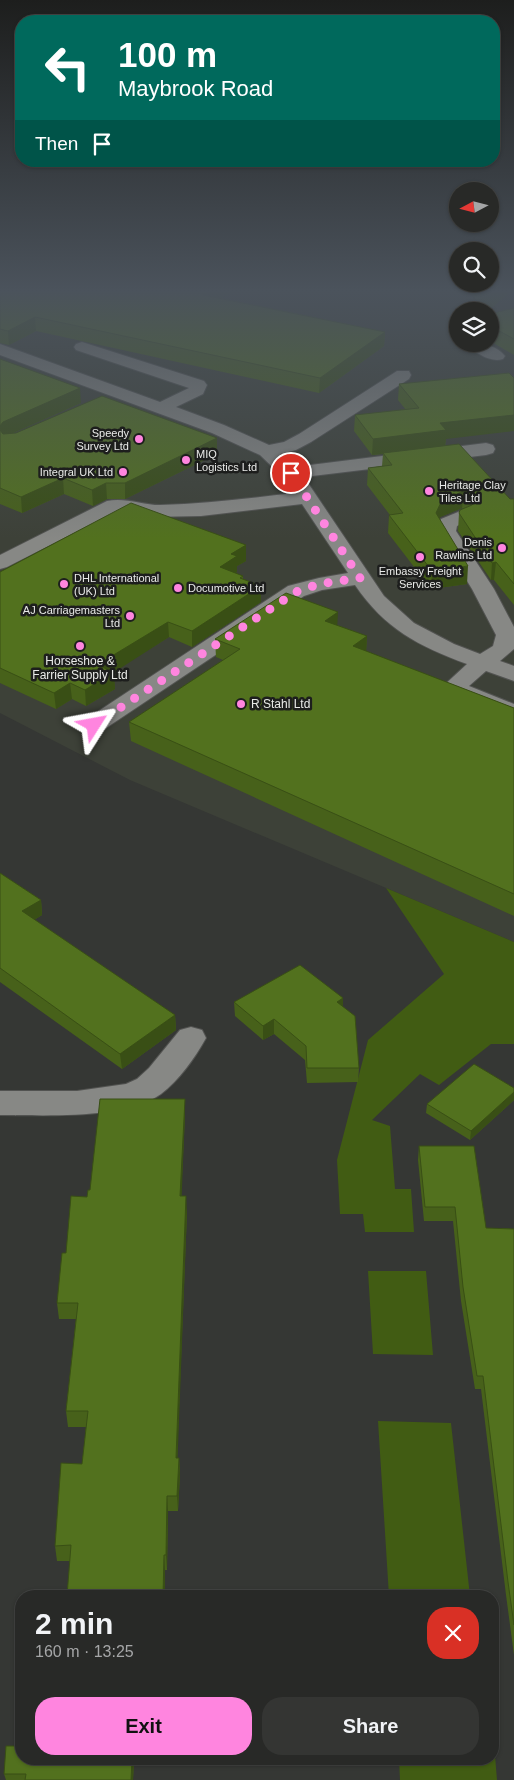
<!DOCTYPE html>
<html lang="en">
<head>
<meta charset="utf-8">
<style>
	:root { --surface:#282927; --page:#343533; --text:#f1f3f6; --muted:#a5a6a7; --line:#444544; --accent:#ff85df }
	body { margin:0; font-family:Arial,sans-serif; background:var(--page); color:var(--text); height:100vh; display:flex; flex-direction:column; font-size:19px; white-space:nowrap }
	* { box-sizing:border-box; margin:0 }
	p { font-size:16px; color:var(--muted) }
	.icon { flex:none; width:28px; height:28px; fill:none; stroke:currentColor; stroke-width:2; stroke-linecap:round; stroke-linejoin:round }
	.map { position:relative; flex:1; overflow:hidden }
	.details { position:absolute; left:15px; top:1590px; width:484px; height:175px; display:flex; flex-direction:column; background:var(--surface); border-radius:20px; box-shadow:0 1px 4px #0004,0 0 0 1px var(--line) }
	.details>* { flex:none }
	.hud { position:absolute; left:15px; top:15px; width:485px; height:152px; border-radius:20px; box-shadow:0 1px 4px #0004,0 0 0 1px var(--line); background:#00695c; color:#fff; overflow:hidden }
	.needle { width:32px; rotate:263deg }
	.fabs { position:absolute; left:449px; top:182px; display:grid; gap:10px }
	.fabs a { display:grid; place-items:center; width:50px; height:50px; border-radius:50%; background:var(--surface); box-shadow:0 1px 4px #0004,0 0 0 1px var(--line); font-size:25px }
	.pin { position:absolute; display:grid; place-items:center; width:42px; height:42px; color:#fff; margin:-21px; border:2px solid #fff; border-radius:50%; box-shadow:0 1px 5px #0007 }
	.me { position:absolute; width:55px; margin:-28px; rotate:56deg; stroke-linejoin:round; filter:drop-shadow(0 0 4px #0008) }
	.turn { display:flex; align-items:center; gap:18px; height:105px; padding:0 20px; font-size:22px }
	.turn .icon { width:65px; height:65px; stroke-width:2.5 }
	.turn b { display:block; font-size:35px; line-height:42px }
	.then { display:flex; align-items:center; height:48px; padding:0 20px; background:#0003; gap:10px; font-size:19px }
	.round { display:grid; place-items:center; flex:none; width:52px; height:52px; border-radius:20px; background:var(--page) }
	.headline { display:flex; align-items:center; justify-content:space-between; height:85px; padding:0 20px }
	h1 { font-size:30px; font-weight:600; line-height:38px }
	.action { display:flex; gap:10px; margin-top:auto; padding:10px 20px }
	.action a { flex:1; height:58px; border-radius:20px; background:var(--accent); color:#111; font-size:20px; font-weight:600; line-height:58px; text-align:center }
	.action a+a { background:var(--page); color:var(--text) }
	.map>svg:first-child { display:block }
	.built { fill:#3d4138; fill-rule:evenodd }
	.green { fill:#415c13 }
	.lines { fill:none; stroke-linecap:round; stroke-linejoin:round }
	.minor-casing { stroke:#525351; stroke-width:2 }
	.minor { fill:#878885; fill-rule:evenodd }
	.wall { fill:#47611a }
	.shaded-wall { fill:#394f15 }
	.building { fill:#52711e; stroke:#394f15 }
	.route { stroke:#ff85df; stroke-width:9; stroke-dasharray:0 16.2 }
	.poi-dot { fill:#ff85df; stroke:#1d1e1d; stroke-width:2 }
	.labels { text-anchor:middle; stroke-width:5; stroke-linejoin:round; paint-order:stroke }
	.far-poi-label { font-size:11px; fill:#e9eae8; stroke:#1d1e1d; text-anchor:end }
	.poi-label { font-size:12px; fill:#e9eae8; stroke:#1d1e1d }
</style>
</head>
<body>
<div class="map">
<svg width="514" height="1780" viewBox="0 0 514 1780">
	<rect width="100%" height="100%" fill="#353734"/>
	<!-- built -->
	<path class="built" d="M0,290H514V942L130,780L0,713ZM458,311H490V344H458Z"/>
	<!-- green -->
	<path class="green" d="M466,290H512L493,307L483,306Z
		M386,888L514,942V1044H491L439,1085L420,1074L372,1120L390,1126L395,1189H411L414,1232H365L363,1214H340L337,1160L368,1040L444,974Z
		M368,1271H426L433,1355L373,1354Z
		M378,1421L451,1423L470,1596H389Z
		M493,1731L497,1780H400L399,1759H492Z"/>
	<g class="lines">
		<!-- minor casing -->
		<g class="minor-casing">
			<path id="minor" d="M82,342L204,381L207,385L203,394L176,407L224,425L269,445L284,442L299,434L397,371H409L411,375L409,379L311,442L296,450L280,454L294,467L486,443L493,445L495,449L493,453L486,455L304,477L384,596L414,623L454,644L480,654L493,646L496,635L472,589L436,531L441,519L463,510L470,512L473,516L470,520L457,526L456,531L494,589L514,627V649L500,661L514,666V681L486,671L469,686L514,704V719L445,693L441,688L467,664C418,646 385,629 355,585L322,590L304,596L103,730L94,732L85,730L82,725L85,720L288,586L319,578L348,573L302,504L201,516L149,517L117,511L7,567L0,569V555L107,501C124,497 143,505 160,505C206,504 250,498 295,493L287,481L260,455L212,433L0,355V344L160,402L189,388L76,350L74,347L76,344Z
				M465,344C479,343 496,344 505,356L503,359C490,363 478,353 467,347Z
				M191,1027L202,1030L206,1038C195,1058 179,1080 161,1094C125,1120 43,1115 0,1115V1091H77L126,1084L137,1079L149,1068L180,1030Z"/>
		</g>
		<!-- minor -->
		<use href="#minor" class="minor"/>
	</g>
	<!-- wall -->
	<path class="wall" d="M0,290H236L221,298L385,332L384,346L319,393L36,331L9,345L0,343Z
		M514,308V355L490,341V314Z
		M0,359L81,403L13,433L217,454L125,499H107L93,506L64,494L22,513L0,504Z
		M399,384L446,439L445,446L510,499H514V605L494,580H491L458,531L459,513L463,509L462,508L440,517L439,519L467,584L431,589L388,533L389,515H390L367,485L368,468L382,466L383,454L372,455L354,431L355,415L406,410L398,400Z
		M246,561L237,566V572L235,573L243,576V579L261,586V602L192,647L169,637L113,672L115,689L86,706L72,699L56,709L0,683V572Z
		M337,625L367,636L366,651L514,708V916L131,741L129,722L223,660L216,657L215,639Z
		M0,873L41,900L42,915L34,920L175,1015L176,1030L122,1069L0,982Z
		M343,998V1007L359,1068L358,1082L307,1083L305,1060L274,1034L263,1040L235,1016L234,1002Z
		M514,1088V1100L470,1140L426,1113L427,1104Z
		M185,1115L181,1196L187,1212L177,1458H179L180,1474L178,1511H168L167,1570H165V1596H67L70,1561H57L55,1546L82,1464L86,1427H68L66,1411L76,1319H59L57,1303L66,1253L90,1190Z
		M419,1146L486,1228L514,1229V1655L506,1595L481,1389H475L461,1301L453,1221H424L418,1160Z
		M21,1649V1691L18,1676Z
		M21,1759H134L133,1780H6L4,1774Z"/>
	<!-- shaded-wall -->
	<path class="shaded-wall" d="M212,290H236L204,308L203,295Z
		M35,317L36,331L9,345L8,331Z
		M385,332L384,346L319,393L320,378Z
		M80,388L81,403L4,437L0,443V426L3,422Z
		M514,415V431L446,439L445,446L372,455L373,439L440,423Z
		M217,438V454L125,499V483Z
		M63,478L64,494L22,513L21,497Z
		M106,483L107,499L93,506L92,490Z
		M464,491L462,508L440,517L434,530L436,513L442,500Z
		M246,545V561L237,566V572L220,582V567L231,554Z
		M496,562L494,580H491L492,563Z
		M468,566L467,584L431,589L432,571Z
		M261,586V602L192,647V631Z
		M338,612L337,630L325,621Z
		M168,622L169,637L102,680L114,672L115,689L86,706L85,690L97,665Z
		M367,636L366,655L353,646Z
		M70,683L72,699L56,709L54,693Z
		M41,900L42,915L23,927L22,911Z
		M343,998V1013L337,1002Z
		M175,1015L176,1030L122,1069L120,1054Z
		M274,1019V1034L263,1040V1026Z
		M514,1092V1100L470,1140L471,1131Z
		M185,1099V1115L181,1212L180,1196Z
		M186,1196L187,1212L177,1474L176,1458Z
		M179,1458L180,1474L178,1511L177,1496Z
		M167,1496L168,1511L167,1570L166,1555Z
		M164,1555L165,1570V1596H163Z
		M132,1759H134L133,1780H131Z"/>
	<!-- building -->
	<path class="building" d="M0,290H212L203,295L385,332L320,378L35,317L8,331L0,329Z
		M514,308V339L490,326V314Z
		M0,359L80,388L3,422L0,426Z
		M509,373L514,378V415L440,423L446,430L373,439L355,415L419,408L399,384Z
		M102,396L217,438L125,483H106L92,490L63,478L21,497L0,488V430L3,434L16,433Z
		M459,444L510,499H514V584L496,562L492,563L459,513L460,510L472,505L476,500L473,494L464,491L442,500L436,513L468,566L432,571L389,515L403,513L368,468L392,465L383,453Z
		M131,503L246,545L231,554L237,556L220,567L243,576L240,578L261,586L192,631L168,622L97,665L114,672L85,690L70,683L54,693L0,668V572Z
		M286,593L338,612L325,621L367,636L353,646L514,708V894L129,722L240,649L215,639Z
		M0,873L41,900L22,911L175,1015L120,1054L0,968Z
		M300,965L343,998L337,1002L355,1016L359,1068H307L306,1046L274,1019L263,1026L234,1002Z
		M474,1064L514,1088V1092L471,1131L427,1104Z
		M100,1099H185L180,1196H186L176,1458H179L177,1496H167L166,1555H164L163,1596H67L71,1545L55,1546L61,1463L82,1464L88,1411H66L78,1303H57L62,1253H66L71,1196L87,1197L88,1190H90Z
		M419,1146H474L486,1228L514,1229V1625L508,1582L483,1376H477L463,1287L455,1207H425Z
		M20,1649H21V1676H18Z
		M6,1746H21V1759H132L131,1780H25L26,1774H4Z"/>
	<!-- sky -->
	<linearGradient id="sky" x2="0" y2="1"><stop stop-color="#1d1e1d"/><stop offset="0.54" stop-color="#4b535c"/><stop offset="1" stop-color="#4b535c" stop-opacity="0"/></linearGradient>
	<rect width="514" height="539" fill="url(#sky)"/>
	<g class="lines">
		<!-- route -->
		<path class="route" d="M94,725L296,592L319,584L360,578L291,473"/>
	</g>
	<!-- markers -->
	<g class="poi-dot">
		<circle cx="139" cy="439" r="5"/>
		<circle cx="186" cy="460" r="5"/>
		<circle cx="123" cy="472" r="5"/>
		<circle cx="429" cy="491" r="5"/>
		<circle cx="502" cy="548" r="5"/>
		<circle cx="420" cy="557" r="5"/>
		<circle cx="64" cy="584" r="5"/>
		<circle cx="178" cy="588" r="5"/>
		<circle cx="130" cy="616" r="5"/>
		<circle cx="80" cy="646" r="5"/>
		<circle cx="241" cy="704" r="5"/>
	</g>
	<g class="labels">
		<!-- far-poi labels -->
		<g class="far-poi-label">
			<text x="129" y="437">Speedy<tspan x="129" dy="13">Survey Ltd</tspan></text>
			<text x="196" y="458" text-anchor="start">MIQ<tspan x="196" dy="13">Logistics Ltd</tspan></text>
			<text x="113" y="476">Integral UK Ltd</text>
			<text x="439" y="489" text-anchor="start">Heritage Clay<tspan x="439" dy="13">Tiles Ltd</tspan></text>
			<text x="492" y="546">Denis<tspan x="492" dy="13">Rawlins Ltd</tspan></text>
			<text x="420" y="575" text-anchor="middle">Embassy Freight<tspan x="420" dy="13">Services</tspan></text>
			<text x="74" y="582" text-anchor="start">DHL International<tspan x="74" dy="13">(UK) Ltd</tspan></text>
			<text x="188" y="592" text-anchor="start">Documotive Ltd</text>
			<text x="120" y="614">AJ Carriagemasters<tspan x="120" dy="13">Ltd</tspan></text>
		</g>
		<!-- poi labels -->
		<g class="poi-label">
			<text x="80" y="665">Horseshoe &amp;<tspan x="80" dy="14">Farrier Supply Ltd</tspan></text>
			<text x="251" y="708" text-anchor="start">R Stahl Ltd</text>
		</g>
	</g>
</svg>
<div class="fabs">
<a><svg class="needle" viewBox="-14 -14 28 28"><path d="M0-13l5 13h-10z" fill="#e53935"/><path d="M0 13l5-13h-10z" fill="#a5a6a7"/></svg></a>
<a><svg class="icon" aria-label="search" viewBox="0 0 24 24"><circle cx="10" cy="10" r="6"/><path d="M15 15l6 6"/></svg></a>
<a><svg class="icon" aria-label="layers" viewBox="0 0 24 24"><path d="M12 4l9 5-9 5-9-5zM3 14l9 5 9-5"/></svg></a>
</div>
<div class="pin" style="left:291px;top:473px;background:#d93025"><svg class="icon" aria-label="arrive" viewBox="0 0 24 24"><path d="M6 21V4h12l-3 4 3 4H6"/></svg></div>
<svg class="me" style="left:94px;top:725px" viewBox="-20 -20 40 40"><path d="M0-17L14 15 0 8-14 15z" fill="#ff85df" stroke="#fff" stroke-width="4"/></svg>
<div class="hud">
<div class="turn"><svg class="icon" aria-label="left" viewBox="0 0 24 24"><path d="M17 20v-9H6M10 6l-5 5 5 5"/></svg><div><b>100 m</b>Maybrook Road</div></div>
<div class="then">Then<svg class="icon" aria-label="arrive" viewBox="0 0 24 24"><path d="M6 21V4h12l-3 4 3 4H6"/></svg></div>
</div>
<section class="details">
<div class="headline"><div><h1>2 min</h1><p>160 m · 13:25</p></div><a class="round" style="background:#d93025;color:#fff"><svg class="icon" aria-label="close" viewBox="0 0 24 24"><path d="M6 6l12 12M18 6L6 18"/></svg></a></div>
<div class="action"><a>Exit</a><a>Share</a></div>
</section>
</div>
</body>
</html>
